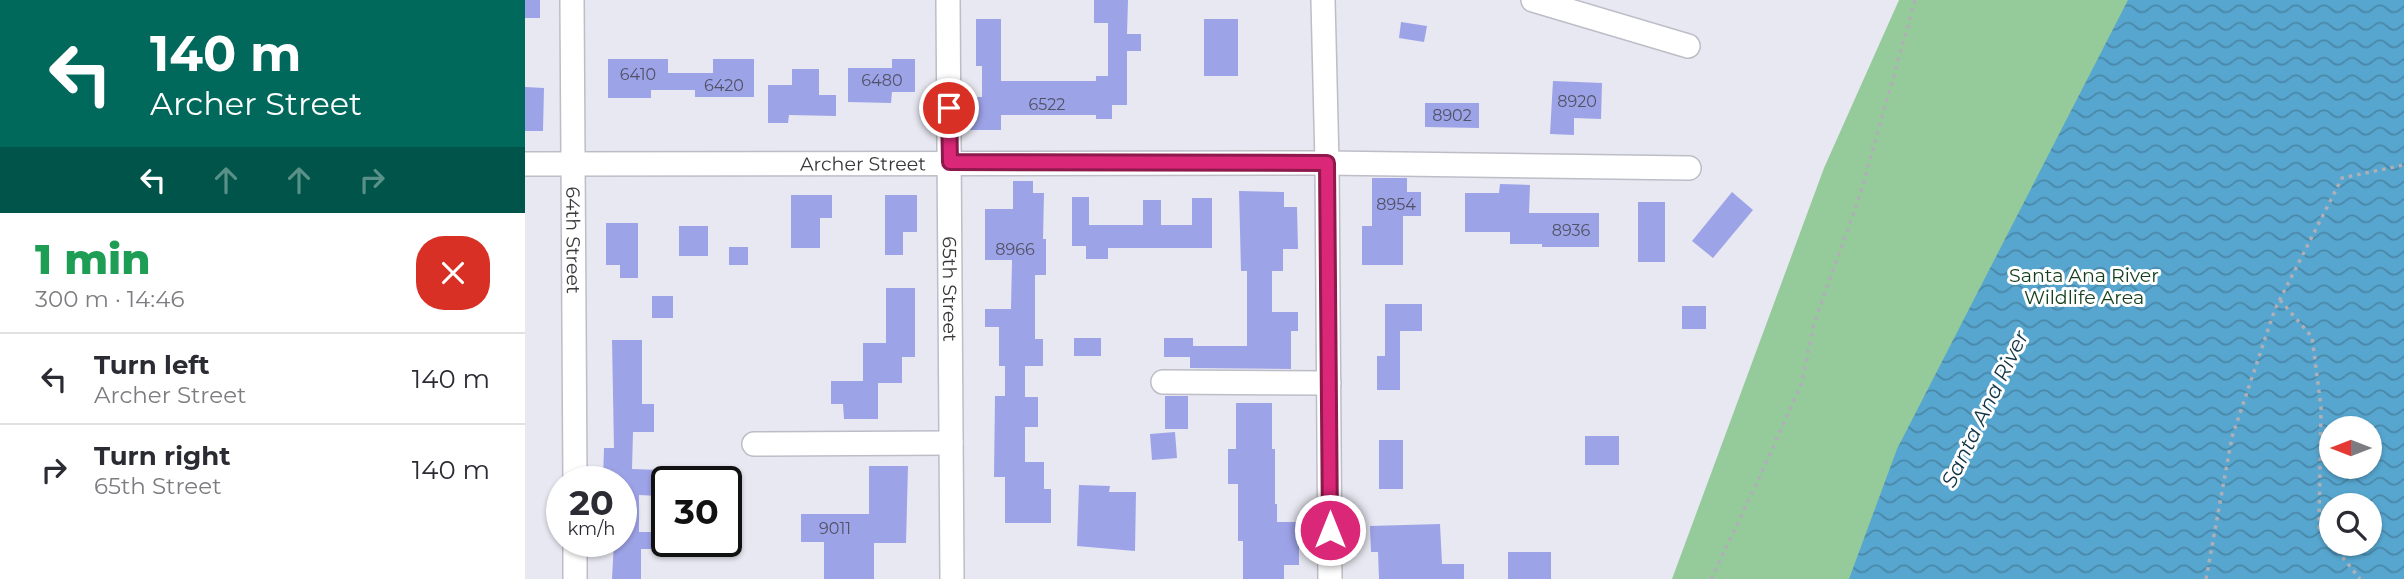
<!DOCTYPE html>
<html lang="en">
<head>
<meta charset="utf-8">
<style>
	:root { --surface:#fff; --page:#f2f2f3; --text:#2b2b33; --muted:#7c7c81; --line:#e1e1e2 }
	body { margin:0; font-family:Montserrat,sans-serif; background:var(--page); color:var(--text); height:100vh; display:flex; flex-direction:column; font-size:26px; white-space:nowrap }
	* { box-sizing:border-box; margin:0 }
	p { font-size:23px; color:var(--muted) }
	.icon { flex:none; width:38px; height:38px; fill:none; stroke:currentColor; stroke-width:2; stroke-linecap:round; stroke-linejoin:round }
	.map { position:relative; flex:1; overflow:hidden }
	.details { display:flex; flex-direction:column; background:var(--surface); width:525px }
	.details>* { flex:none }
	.top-card { background:#00695c; color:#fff; overflow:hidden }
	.needle { width:46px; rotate:270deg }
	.controls { position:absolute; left:1794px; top:416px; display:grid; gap:14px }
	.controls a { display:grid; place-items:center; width:63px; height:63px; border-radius:50%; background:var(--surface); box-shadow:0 2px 5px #0004; font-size:35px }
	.speed { position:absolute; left:21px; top:466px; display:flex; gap:14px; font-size:35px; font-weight:700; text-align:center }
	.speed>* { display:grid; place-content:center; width:91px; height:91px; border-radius:50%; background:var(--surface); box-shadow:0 2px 5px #0004; line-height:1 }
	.speed small { font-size:18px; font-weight:400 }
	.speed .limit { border:4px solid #111; border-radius:10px; background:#fff; color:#111 }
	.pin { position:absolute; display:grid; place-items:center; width:60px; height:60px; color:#fff; margin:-30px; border:4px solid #fff; border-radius:50%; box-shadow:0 2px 7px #0007 }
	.me { position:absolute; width:77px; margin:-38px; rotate:0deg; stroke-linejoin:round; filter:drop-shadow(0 0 5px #0008) }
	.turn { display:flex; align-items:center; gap:24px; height:147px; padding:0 35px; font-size:32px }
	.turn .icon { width:91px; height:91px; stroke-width:2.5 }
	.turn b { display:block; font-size:49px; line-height:60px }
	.lanes { display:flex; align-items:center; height:66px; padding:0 35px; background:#0003; justify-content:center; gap:35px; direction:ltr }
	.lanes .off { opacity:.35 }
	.round { display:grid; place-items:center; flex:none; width:74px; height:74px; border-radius:28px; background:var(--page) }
	.overview { display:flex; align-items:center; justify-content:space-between; height:119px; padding:0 35px }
	h1 { font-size:42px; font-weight:800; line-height:52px; color:#1e9e55 }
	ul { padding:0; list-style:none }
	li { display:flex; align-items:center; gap:21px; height:91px; padding:0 35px; border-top:2px solid var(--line) }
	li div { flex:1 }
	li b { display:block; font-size:26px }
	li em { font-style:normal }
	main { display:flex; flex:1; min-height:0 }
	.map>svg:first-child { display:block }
	.green { fill:#95cb9b; fill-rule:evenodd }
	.water { fill:url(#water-waves); fill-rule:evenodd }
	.building { fill:#9da3e7 }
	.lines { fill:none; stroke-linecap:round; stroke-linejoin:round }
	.minor-casing { stroke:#bdbdc7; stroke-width:26 }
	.path { stroke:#afafb7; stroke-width:3.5; stroke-dasharray:3.5 5; stroke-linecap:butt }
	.minor { stroke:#fff; stroke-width:23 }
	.route-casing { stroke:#8e194d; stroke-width:18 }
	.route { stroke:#db2777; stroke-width:12 }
	.labels { text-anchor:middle; stroke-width:6; stroke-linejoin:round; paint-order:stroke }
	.number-label { font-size:16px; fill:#515267 }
	.street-label { font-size:19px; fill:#38373c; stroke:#fff }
	.park-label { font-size:19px; fill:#123e1b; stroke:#fff }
	.water-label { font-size:21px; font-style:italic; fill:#123648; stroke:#fff }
</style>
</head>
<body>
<main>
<section class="details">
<div class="top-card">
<div class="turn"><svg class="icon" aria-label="left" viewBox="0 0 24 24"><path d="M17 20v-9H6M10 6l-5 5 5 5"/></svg><div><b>140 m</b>Archer Street</div></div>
<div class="lanes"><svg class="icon" aria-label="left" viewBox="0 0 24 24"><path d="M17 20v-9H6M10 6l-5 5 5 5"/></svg><svg class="icon off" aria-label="ahead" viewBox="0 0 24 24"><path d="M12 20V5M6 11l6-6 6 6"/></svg><svg class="icon off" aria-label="ahead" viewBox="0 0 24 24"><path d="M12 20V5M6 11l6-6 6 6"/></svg><svg class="icon off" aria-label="right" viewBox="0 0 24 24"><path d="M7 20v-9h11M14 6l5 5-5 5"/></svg></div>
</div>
<div class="overview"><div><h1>1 min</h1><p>300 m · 14:46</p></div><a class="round" style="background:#d93025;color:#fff"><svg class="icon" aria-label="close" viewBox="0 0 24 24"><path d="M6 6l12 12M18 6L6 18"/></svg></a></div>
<ul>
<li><svg class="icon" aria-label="left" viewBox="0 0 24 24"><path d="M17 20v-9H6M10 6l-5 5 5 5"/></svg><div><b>Turn left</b><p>Archer Street</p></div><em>140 m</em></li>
<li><svg class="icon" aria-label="right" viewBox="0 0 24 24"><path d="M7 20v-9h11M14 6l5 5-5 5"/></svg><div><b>Turn right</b><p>65th Street</p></div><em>140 m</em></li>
</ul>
</section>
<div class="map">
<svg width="1879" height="579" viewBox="0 0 1879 579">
	<defs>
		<pattern id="water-waves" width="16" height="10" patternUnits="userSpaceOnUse" patternTransform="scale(1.75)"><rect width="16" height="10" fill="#57a6cf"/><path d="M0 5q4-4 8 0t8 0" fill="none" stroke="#4988a9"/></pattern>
	</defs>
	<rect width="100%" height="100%" fill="#e8e8f2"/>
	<!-- green -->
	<path class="green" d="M1374,0H1879V579H1147L1299,168ZM1806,429H1844V467H1806ZM1806,506H1844V544H1806Z"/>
	<!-- water -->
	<path class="water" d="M1603,0H1879V579H1324L1372,449ZM1806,429H1844V467H1806ZM1806,506H1844V544H1806Z"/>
	<!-- building -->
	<path class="building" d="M0,0H15V18H0Z
		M569,0H603L602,34H616V51H602V105H587V119H571V115H476V130H444V97H457V66H451V19H476V81H571V76H583V23H569Z
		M679,19H713V76H679Z
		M876,22L902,26L899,42L874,38Z
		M83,59H143V73H188V59H229V97H170V90H126V98H83Z
		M367,59H390V92H367L366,103L323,102V68H367Z
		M267,69H294V95H311V116L264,115L263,123H243V85H267Z
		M1028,81L1077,83L1076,119L1049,118V135L1025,134Z
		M0,87L19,88L18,131H0Z
		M900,103H954V128L900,127Z
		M847,178H882V192H896V216H878V265H837V226H847Z
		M488,181H508V193H519L518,239H521V275H510V339H518V366H500V397H513V427H500V462H519V489H526V523H480V477H469L470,396H480V366H474V327H460V309H486L487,260H460V209H488Z
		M975,184L1005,185L1004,213H1074V247H1017V244H985V232H940V193H974Z
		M714,191L759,192V207H772L773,249H758V271H747V312H773V331H766V369L665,368V357H639V338H668V346H722V271H716Z
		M1207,192L1228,210L1188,258L1167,241Z
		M266,195H307V218H295V248H266Z
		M360,195H392V232H378V255H360Z
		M547,197H564V225H618V200H636V225H667V198H687V248H583V259H561V246H547Z
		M1113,202H1140V262H1113Z
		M81,223H113V278H95V265H81Z
		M154,226H183V256H154Z
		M204,247H223V265H204Z
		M361,288H390V357H377V383H353V419H319L318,404H306V381H338V343H361Z
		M127,296H148V318H127Z
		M860,304H897V331H875V390H852V356H860Z
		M1157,306H1181V329H1157Z
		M549,338H576V356H549Z
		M87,340H117V404H129V432H108L107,469L135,470L134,496L114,495V532H126V549H116V579H87L89,541H96V481L78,480L79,448H89Z
		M640,396H663V429H640Z
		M711,403H747V449H750V504H752V522H774V565H759V579H718V541H713V484H703V449H711Z
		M650,432L652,458L627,460L625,434Z
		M1060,436H1094V465H1060Z
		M854,440H878V489H854Z
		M344,466H383L381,543H349V579H299V542H276V514H344Z
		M554,485L585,486L584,492H611L610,551L552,546Z
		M915,524L917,564H939V579H854L853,552H846L845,526Z
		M983,552H1026V579H983Z"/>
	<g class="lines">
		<!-- minor casing -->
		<g class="minor-casing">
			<g id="minor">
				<path id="s1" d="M47,0L50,481"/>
				<path id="s2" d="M423,0L427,579"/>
				<path d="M798,0L802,163L805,579"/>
				<path d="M1008,0L1163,46"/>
				<path id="s3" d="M0,164L802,163L1164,168"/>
				<path d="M638,382L804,383"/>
				<path d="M229,444L426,443"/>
				<path d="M50,541V579"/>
			</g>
		</g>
		<!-- path -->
		<path class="path" d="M1755,300L1787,337L1796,407L1794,528L1806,543
			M1807,544L1835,579
			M1186,579L1231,485L1276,385L1289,324L1336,192L1390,0
			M1681,579L1707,437L1750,309L1817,178L1879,165"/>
		<!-- minor -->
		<use href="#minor" class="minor"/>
	</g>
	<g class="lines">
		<!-- route casing -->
		<g class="route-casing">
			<path id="route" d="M424,108L425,162L802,163L805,530"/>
		</g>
		<!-- route -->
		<use href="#route" class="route"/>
	</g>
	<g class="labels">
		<!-- number labels -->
		<g class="number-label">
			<text x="113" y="80">6410</text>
			<text x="357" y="86">6480</text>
			<text x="199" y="91">6420</text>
			<text x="1052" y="107">8920</text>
			<text x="522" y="110">6522</text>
			<text x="927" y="121">8902</text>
			<text x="871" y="210">8954</text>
			<text x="1046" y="236">8936</text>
			<text x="490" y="255">8966</text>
			<text x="310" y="534">9011</text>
		</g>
		<!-- street labels -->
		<g class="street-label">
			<text dy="7" stroke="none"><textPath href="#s3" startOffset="338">Archer Street</textPath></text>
			<text dy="7" stroke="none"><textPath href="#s1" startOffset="240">64th Street</textPath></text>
			<text dy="7" stroke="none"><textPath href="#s2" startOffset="289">65th Street</textPath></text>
		</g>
		<!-- park labels -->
		<g class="park-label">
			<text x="1559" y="282">Santa Ana River<tspan x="1559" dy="22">Wildlife Area</tspan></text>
		</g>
		<!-- water labels -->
		<g class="water-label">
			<text transform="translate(1460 409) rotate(-64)" y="7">Santa Ana River</text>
		</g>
	</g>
</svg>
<div class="controls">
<a><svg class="needle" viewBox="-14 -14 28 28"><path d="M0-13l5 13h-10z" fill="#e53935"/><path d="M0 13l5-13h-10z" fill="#7c7c81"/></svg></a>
<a><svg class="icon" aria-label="search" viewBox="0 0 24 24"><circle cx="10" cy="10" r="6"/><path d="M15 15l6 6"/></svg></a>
</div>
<div class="speed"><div>20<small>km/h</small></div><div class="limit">30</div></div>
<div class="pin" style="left:424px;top:108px;background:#d93025"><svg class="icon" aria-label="arrive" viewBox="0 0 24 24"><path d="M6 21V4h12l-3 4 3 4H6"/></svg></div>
<svg class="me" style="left:805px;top:530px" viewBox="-20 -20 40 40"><circle r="17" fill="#db2777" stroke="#fff" stroke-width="3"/><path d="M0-11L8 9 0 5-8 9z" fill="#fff"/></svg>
</div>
</main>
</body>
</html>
